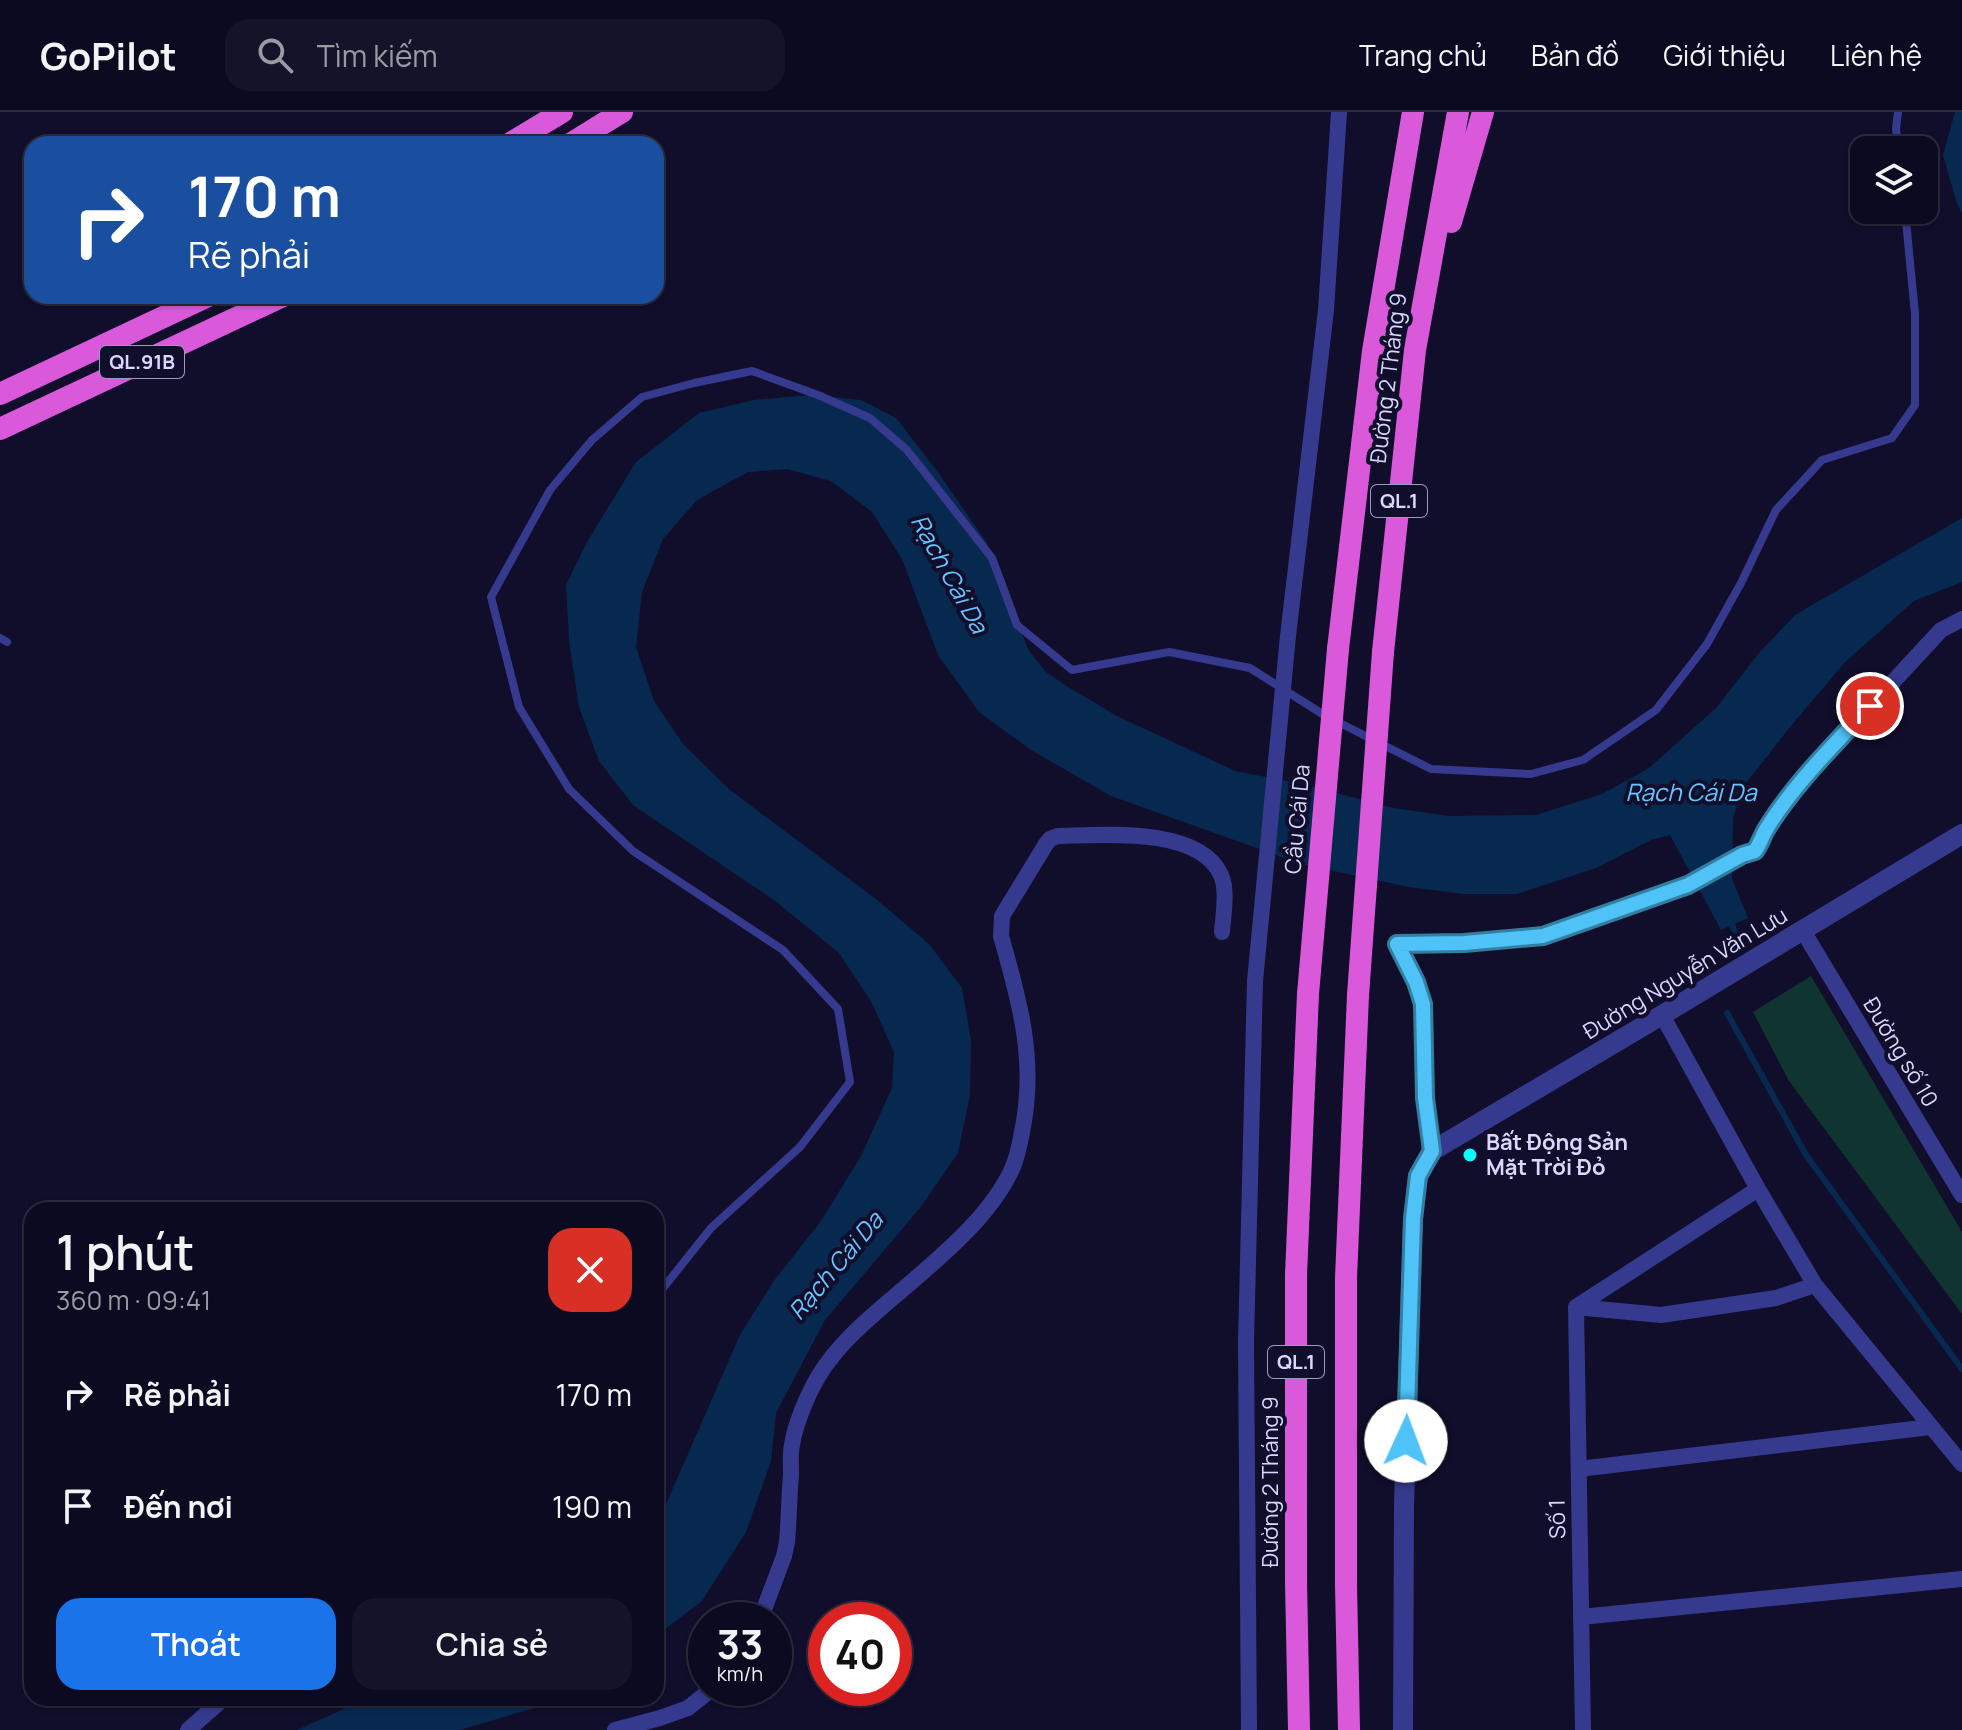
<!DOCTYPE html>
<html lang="vi">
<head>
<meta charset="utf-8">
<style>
	:root { --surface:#0c0a20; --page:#151329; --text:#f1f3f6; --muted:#9a9aa5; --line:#2c2b3e; --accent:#1a73e8 }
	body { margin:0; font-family:Manrope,sans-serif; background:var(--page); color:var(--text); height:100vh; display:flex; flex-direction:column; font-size:30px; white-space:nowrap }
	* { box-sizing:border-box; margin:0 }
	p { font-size:26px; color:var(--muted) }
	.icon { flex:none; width:44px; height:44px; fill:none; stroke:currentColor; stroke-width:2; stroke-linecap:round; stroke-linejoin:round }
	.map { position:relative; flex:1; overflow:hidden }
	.sheet { position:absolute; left:24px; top:1090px; width:640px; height:504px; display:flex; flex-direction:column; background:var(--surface); border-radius:24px; box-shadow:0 2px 6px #0004,0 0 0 2px var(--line) }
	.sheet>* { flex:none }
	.banner { position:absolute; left:24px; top:24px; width:640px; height:168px; border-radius:24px; box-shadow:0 2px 6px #0004,0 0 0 2px var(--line); background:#1a4fa0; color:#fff; overflow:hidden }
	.buttons { position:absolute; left:1850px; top:24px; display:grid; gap:16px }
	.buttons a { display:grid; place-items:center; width:88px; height:88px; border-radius:16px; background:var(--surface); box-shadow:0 2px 6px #0004,0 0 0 2px var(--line); font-size:40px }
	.speed { position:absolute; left:688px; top:1490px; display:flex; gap:16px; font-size:40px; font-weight:700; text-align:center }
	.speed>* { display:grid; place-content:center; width:104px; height:104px; border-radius:50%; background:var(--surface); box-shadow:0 2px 6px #0004,0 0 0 2px var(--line); line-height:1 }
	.speed small { font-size:20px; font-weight:400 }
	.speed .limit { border:12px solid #d22; background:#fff; color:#111 }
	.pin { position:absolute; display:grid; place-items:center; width:68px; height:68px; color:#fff; margin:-34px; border:4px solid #fff; border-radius:50%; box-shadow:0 2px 8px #0007 }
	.me { position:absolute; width:88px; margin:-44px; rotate:2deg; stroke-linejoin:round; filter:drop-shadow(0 0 6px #0008) }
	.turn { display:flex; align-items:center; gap:28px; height:168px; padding:0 32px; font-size:36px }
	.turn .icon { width:104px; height:104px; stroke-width:2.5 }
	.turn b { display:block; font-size:56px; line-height:68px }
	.round { display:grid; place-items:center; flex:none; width:84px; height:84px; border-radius:24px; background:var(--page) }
	.overview { display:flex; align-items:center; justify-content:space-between; height:136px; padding:0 32px }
	h1 { font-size:48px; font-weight:600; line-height:60px }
	.action { display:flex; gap:16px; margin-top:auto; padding:16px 32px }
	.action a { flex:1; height:92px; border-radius:24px; background:var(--accent); color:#fff; font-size:32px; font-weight:600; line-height:92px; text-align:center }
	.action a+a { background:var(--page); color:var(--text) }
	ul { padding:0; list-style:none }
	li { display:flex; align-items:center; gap:24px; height:112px; padding:0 32px }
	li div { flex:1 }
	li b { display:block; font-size:30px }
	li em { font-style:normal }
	header { display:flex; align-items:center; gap:48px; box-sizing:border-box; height:112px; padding:0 40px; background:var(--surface); border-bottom:2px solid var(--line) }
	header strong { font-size:38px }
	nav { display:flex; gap:44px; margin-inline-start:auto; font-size:28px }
	.search { width:560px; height:72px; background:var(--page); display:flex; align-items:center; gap:20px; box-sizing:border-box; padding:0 28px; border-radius:24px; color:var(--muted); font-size:30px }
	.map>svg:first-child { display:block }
	.green { fill:#103530 }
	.water { fill:#072950 }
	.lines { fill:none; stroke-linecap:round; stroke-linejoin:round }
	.stream { stroke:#072950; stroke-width:6 }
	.service { stroke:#353a8e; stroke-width:8 }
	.minor { stroke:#353a8e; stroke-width:16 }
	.tertiary { stroke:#353a8e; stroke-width:20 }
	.trunk { stroke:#d959da; stroke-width:22 }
	.minor-bridge { stroke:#353a8e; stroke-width:16 }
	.trunk-bridge { stroke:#d959da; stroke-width:22 }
	.route-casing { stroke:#337fa1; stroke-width:20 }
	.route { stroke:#4fc3f7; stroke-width:14 }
	.poi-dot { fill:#04ffff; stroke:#100e2b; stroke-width:3 }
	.labels { text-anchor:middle; stroke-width:8; stroke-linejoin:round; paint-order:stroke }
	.shield { fill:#100e2b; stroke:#9c9bbf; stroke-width:2 }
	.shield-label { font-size:20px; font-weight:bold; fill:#d8d8ff }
	.street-label { font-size:22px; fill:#d8d8ff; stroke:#100e2b }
	.poi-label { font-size:22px; font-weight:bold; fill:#d8d8ff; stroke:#100e2b; text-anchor:start }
	.water-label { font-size:24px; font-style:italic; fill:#66c7ff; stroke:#100e2b }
</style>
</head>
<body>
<header>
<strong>GoPilot</strong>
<div class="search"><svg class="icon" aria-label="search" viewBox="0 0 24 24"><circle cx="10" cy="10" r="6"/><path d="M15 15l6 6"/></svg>Tìm kiếm</div>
<nav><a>Trang chủ</a><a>Bản đồ</a><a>Giới thiệu</a><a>Liên hệ</a></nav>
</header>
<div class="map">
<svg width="1962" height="1618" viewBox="0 0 1962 1618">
	<rect width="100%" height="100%" fill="#100e2b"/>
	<!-- green -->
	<path class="green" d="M1811,864L1962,1120V1202L1789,969L1753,900Z"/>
	<!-- water -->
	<path class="water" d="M1955,0H1962V101L1957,92L1943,43Z
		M811,283L861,288L896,306L937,359L987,431L1003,478L1029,539L1046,560L1068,575L1117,604L1235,659L1297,671L1394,696L1449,704L1536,703L1602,682L1649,656L1716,596L1759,541L1795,503L1962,406V470L1914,489L1845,550L1790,615L1743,675L1733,706L1732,767L1748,806L1721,818L1670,723L1651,728L1596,756L1517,782H1464L1409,775L1301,752L1111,684L1031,638L979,600L938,543L902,447L872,400L831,369L787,357L748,360L697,388L663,427L642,480L636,535L654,589L683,632L730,678L876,787L929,832L962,876L971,928L970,983L958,1041L920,1096L825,1208L776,1301L771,1349L746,1420L702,1489L656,1524V1415L740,1223L773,1170L821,1109L861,1044L892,976L894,940L871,889L839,841L774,788L633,693L599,649L579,595L569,529L566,473L587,430L636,350L699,301L754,288Z
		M368,1586H561L555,1590L460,1618H297Z"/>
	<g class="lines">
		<!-- stream -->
		<path class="stream" d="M1730,807L1737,826
			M1727,901L1806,1043L1962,1257"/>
		<!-- service -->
		<path class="service" d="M1898,0L1896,17L1899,38
			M0,526L7,530
			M656,1185L711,1116L800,1035L850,970L838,897L783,838L633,739L569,677L519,595L491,485L550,378L592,328L642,285L694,271L752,259L818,283L870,306L907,338L992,446L1017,513L1072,558L1169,540L1250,556L1324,603L1431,657L1531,662L1583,648L1656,598L1707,532L1741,471L1776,398L1822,348L1892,326L1915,293V202L1905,98"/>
		<!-- minor -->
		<path class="minor" d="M1288,524L1326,198L1339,0
			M1803,819L1962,1083
			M1662,903L1758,1077L1815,1173L1962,1352
			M1432,1039L1425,986L1423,892L1416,870L1397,832L1464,831L1543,824L1688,773L1742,743L1755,739L1765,718L1816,653L1941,518L1962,507
			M1576,1195L1583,1618
			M1576,1195L1661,1203L1776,1186L1815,1173
			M1576,1195L1758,1077
			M1579,1357L1930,1315
			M1581,1505L1962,1467
			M760,1508L784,1444L787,1430C789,1408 789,1385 791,1363C791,1353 790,1342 792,1333C795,1312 808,1282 818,1265C842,1225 882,1196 916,1166C951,1136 993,1099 1012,1057C1019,1042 1021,1025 1024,1009C1035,944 1019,887 1001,824L1002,804L1046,732L1050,727L1058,724C1102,723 1199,714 1221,763C1228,779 1223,803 1222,820
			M188,1618L224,1586
			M615,1618L660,1606L688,1596L713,1576
			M1249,1618L1246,1230L1255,869"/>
		<!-- tertiary -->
		<path class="tertiary" d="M1403,1618L1404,1393L1413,1107L1418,1064L1432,1039L1662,903L1962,722"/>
		<!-- trunk -->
		<path class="trunk" d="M509,32L562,0
			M570,32L622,0
			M1451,110L1483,0
			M0,282L208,184
			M0,317L283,184
			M1338,537L1373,239L1413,0
			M1383,540L1415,238L1458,0
			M1299,1618L1296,1470V1163L1308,882
			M1349,1618L1346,1473V1166L1358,883"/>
		<!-- minor-bridge -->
		<path class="minor-bridge" d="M1255,869L1288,524"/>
		<!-- trunk-bridge -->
		<path class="trunk-bridge" d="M1308,882L1338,537
			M1358,883L1383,540"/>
	</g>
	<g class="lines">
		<!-- route casing -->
		<g class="route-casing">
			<path id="route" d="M1406,1329L1413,1107L1418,1064L1432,1039L1425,986L1423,892L1416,870L1397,832L1464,831L1543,824L1688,773L1742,743L1755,739C1760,732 1762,724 1767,716C1795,671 1834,633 1870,594"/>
		</g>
		<!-- route -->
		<use href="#route" class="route"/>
	</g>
	<!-- markers -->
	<circle class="poi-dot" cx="1470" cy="1043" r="8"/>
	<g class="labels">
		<!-- shield labels -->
		<g class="shield">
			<rect x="100" y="234" width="84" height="32" rx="6"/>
			<rect x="1371" y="373" width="56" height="32" rx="6"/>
			<rect x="1268" y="1234" width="56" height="32" rx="6"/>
		</g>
		<g class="shield-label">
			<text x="142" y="257">QL.91B</text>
			<text x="1399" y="396">QL.1</text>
			<text x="1296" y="1257">QL.1</text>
		</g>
		<!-- street labels -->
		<g class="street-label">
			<text transform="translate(1388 266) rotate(-83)" y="8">Đường 2 Tháng 9</text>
			<text transform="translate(1297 707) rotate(-85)" y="8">Cầu Cái Da</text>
			<text transform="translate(1685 861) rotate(-31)" y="8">Đường Nguyễn Văn Lưu</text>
			<text transform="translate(1901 940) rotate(59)" y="8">Đường số 10</text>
			<text transform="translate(1270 1370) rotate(-90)" y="8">Đường 2 Tháng 9</text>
			<text transform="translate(1557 1407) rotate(-91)" y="8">Số 1</text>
		</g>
		<!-- poi labels -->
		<g class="poi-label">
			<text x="1486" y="1038">Bất Động Sản<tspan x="1486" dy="25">Mặt Trời Đỏ</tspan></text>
		</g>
		<!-- water labels -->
		<g class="water-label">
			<text transform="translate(949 462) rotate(61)" y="8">Rạch Cái Da</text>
			<text x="1691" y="689">Rạch Cái Da</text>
			<text transform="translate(836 1154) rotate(-50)" y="8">Rạch Cái Da</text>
		</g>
	</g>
</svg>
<div class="buttons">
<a><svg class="icon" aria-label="layers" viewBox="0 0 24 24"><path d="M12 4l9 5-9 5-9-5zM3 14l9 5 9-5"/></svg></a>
</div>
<div class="speed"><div>33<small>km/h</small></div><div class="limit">40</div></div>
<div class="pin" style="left:1870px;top:594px;background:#d93025"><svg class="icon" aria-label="arrive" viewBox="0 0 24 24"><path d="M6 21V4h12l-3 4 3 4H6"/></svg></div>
<svg class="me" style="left:1406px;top:1329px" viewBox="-20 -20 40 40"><circle r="19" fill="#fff"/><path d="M0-13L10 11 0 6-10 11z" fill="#4fc3f7"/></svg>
<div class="banner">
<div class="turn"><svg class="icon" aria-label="right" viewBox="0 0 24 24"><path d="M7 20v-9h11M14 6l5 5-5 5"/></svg><div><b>170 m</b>Rẽ phải</div></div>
</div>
<section class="sheet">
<div class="overview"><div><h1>1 phút</h1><p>360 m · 09:41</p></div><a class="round" style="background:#d93025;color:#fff"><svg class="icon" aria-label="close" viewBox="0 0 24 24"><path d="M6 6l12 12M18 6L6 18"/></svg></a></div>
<ul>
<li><svg class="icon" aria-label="right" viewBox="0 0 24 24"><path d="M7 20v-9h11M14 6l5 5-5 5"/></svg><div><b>Rẽ phải</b></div><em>170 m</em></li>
<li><svg class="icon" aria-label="arrive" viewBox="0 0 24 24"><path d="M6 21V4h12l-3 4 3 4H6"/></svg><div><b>Đến nơi</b></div><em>190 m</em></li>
</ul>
<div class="action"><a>Thoát</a><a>Chia sẻ</a></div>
</section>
</div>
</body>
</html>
